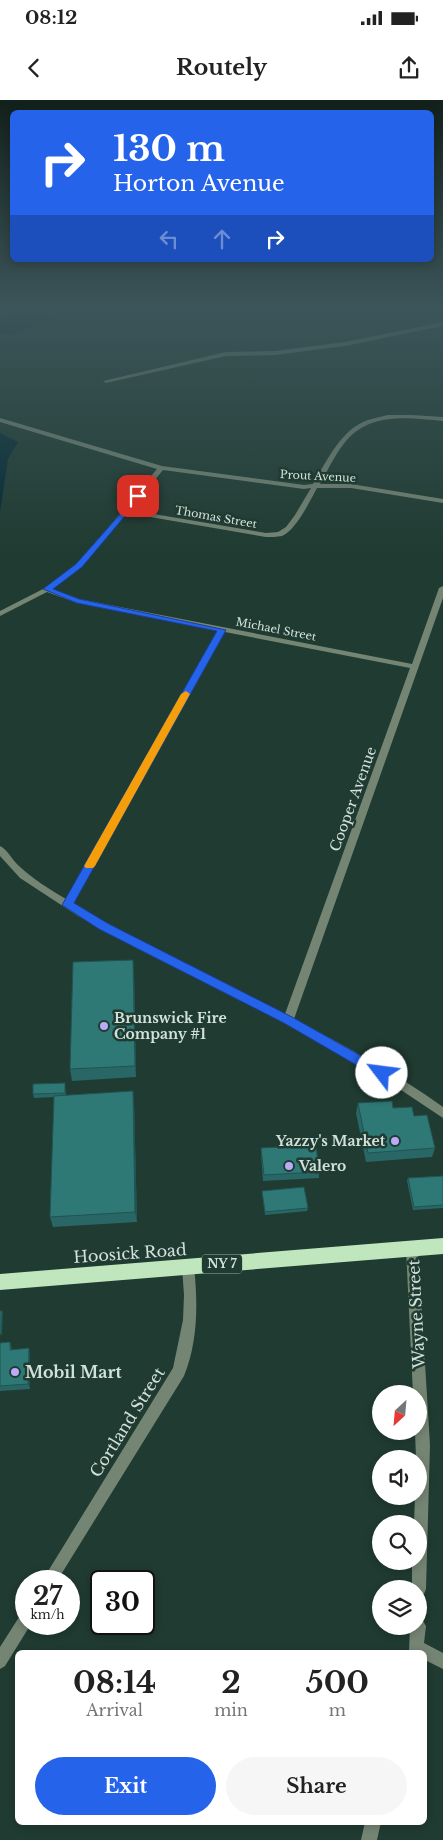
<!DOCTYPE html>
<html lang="en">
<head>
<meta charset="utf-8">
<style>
	:root { --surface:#fff; --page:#f6f6f6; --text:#222; --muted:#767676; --accent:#2563eb }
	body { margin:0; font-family:"Libre Baskerville",serif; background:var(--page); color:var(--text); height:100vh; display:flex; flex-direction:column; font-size:19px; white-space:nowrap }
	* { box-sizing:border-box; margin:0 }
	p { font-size:16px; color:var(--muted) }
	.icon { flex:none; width:28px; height:28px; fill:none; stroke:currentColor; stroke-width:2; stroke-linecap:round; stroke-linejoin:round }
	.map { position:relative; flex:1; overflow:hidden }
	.panel { position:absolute; left:15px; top:1550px; width:412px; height:175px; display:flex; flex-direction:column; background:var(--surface); border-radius:8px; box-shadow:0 2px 8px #0003 }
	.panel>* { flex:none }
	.banner { position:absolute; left:10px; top:10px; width:424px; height:152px; border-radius:8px; box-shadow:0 2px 8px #0003; background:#2563eb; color:#fff; overflow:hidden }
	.needle { width:32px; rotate:206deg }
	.controls { position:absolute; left:372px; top:1285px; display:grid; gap:10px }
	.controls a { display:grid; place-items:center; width:55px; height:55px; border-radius:50%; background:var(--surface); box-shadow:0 2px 8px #0003; font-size:25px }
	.speed { position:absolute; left:15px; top:1470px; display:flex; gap:10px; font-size:25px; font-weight:700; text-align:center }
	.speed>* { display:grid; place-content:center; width:65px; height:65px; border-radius:50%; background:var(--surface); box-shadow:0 2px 8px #0003; line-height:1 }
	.speed small { font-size:12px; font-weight:400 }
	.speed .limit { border:2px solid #111; border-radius:8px; background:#fff; color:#111 }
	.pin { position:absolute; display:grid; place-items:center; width:42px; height:42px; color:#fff; margin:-21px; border-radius:10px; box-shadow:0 2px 8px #0006 }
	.me { position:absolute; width:55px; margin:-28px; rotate:300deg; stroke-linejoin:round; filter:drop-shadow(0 0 4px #0008) }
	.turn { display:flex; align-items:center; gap:18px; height:105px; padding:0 20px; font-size:22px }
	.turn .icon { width:65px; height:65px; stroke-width:2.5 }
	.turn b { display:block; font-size:35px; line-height:42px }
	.lanes { display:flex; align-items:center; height:48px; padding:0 20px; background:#0003; justify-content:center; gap:25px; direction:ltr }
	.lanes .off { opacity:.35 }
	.eta { display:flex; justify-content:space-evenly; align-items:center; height:85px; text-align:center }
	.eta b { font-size:30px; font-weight:700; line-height:35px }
	.cta { display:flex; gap:10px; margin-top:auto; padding:10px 20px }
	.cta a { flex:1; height:58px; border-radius:30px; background:var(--accent); color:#fff; font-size:20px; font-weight:700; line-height:58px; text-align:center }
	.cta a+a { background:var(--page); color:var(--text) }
	.status { display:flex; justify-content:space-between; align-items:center; height:35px; padding:0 25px; background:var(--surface); direction:ltr }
	.status svg { height:14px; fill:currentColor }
	header { display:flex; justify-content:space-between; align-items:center; height:65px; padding:0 20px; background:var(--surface); font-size:22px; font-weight:700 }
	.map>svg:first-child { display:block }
	.water { fill:#042a33 }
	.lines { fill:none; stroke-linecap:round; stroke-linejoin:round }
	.minor { fill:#758574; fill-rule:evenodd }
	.trunk { fill:#c0e6bd; fill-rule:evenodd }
	.wall { fill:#286765 }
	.shaded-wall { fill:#205453 }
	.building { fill:#2e7876; stroke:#205453 }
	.route { fill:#2563eb; stroke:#184099 }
	.slow { fill:#f59e0b }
	.poi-dot { fill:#b9abf7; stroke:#203b31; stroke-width:2 }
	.labels { text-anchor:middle; stroke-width:5; stroke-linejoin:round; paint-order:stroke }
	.far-street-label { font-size:11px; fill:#d2e2db; stroke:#203b31 }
	.shield { fill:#203b31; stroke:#9db0a8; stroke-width:1 }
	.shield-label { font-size:12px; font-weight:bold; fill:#d2e2db }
	.street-label { font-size:14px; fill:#d2e2db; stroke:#203b31 }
	.poi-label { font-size:14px; font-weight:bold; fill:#d2e2db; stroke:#203b31; text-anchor:start }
	.near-street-label { font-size:16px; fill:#d2e2db; stroke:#203b31 }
	.near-poi-label { font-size:16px; font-weight:bold; fill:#d2e2db; stroke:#203b31; text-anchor:start }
</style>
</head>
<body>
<div class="status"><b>08:12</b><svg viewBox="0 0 49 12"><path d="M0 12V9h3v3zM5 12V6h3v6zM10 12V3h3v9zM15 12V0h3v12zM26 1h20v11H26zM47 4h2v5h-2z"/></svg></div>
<header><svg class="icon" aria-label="back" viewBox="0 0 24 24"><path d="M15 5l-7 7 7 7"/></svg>Routely<svg class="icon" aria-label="share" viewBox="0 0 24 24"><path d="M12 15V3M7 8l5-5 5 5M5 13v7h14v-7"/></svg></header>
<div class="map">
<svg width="443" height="1740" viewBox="0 0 443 1740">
	<rect width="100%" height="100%" fill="#203b31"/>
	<!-- water -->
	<path class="water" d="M29,209L39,210L55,220L15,234L0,233V220L15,211Z
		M0,333L18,342L8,359L0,412Z"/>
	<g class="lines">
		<!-- minor -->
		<path class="minor" d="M443,222V226L345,246L275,255L226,256L106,283L103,281L226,252L275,251L345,242Z
			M388,315H412L443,317V321C409,318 371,312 346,341C335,354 328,370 320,384H351L443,399V403L351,388H317C310,401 296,430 282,436C277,437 271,437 266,437L127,413L81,467L52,489L79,499L412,564L439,488L443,486V498L294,919C345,946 396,973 443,1007V1018L383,978L343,955L254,907L136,848L78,816L20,778L0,756V746C7,749 13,761 19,766C33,779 49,789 66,799L218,531L77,503L47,492L0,516V511L45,488L77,465L157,369L0,322V318L162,366L304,385L313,384C327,361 341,329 368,320C374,318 381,317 388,315ZM163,370L304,389L311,388L295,415L286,427L278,432L266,433L130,410ZM225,532L410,568L285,914L143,843L73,804Z
			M412,1143L416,1145L418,1149L430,1345L426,1489L424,1494L419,1496V1489H412V1461H419V1424H414L415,1396H419V1359H416L415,1331H419V1294H413L406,1149L408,1145Z
			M188,1161L192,1163L194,1167C198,1203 198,1242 184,1276L57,1481H42L173,1268L183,1220L184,1195L182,1167L184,1163Z
			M26,1512V1524H31L5,1566L0,1569V1547L21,1514Z
			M419,1519L423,1521L426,1526L424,1543L443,1553V1569L425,1560V1552H409L410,1526H419Z
			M365,1722H381L377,1740H361Z"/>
		<!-- trunk -->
		<path class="trunk" d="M443,1138V1154L0,1190V1174Z"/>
	</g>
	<!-- wall -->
	<path class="wall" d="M134,872L136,977L72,981L70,969Z
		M65,987L66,995L134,1002L137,1122L53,1127L50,1117L54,997L34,998L33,994Z
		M358,1003L393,1008L414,1016L435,1048L432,1057L366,1062L356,1013Z
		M261,1048L319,1072V1078L263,1081L261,1054Z
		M443,1076V1108L413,1110L407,1081L408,1078Z
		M262,1091L308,1108L307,1111L265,1115Z
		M10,1242L12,1250L30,1254V1289L0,1291V1243Z"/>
	<!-- shaded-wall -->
	<path class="shaded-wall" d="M133,860L134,872L136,977L135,966Z
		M133,991L134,1002L137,1122L135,1112Z
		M2,1211L3,1214L2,1237L1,1234Z
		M29,1248L30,1254V1289L28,1284Z"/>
	<!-- building -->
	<path class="building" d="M133,860L135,966L70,969L73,862Z
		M65,983V993L33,994V984Z
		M133,991L135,1112L50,1117L54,996Z
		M392,1001L393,1008L412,1007L414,1016L427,1015L435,1048L368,1053L358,1003Z
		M316,1045L319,1072L264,1075L261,1048Z
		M443,1076V1105L414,1107L408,1078Z
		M304,1087L308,1108L265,1112L262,1091Z
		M0,1211H2L1,1234H0Z
		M10,1242V1250L29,1248L28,1284L0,1286V1243Z"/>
	<!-- sky -->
	<linearGradient id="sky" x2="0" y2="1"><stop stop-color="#12201b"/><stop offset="0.46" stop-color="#3c555a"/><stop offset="1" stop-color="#3c555a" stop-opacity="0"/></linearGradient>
	<rect width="443" height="452" fill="url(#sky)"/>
	<!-- route -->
	<path class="route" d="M138,394L140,398L82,467L53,489L79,499L226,530L74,803L107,823L292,917L386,970L388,973L386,977H377L284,923L99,829L62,805L217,531L77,503L43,489L76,464Z"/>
	<!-- slow -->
	<path class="slow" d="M186,591L190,594L95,766L93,768H86L84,766L181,594Z"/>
	<!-- markers -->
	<g class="poi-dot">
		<circle cx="104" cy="926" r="5"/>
		<circle cx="395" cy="1041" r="5"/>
		<circle cx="289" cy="1066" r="5"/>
		<circle cx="15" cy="1272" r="5"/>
	</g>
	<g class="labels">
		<!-- far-street labels -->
		<g class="far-street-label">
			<text transform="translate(318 376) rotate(3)" y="4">Prout Avenue</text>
			<text transform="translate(216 417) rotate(10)" y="4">Thomas Street</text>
			<text transform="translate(276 529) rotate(11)" y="4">Michael Street</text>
		</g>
		<!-- shield labels -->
		<rect class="shield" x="202" y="1154.5" width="40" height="19" rx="4"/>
		<g class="shield-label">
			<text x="222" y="1168">NY 7</text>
		</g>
		<!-- street labels -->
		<g class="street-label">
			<text transform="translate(353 699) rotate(-70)" y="5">Cooper Avenue</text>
		</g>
		<!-- poi labels -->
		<g class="poi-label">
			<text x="114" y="923">Brunswick Fire<tspan x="114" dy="16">Company #1</tspan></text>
			<text x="385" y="1046" text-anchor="end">Yazzy's Market</text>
			<text x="299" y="1071">Valero</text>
		</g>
		<!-- near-street labels -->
		<g class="near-street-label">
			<text transform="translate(130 1153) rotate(-4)" y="6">Hoosick Road</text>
			<text transform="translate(416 1214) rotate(-93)" y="6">Wayne Street</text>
			<text transform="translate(127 1322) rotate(-58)" y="6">Cortland Street</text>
		</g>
		<!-- near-poi labels -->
		<g class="near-poi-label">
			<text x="25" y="1278">Mobil Mart</text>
		</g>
	</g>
</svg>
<div class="controls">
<a><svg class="needle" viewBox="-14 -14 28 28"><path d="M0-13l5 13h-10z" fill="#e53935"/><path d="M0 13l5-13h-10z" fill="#767676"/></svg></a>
<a><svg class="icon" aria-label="sound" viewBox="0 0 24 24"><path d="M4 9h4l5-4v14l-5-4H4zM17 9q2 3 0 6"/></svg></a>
<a><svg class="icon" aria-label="search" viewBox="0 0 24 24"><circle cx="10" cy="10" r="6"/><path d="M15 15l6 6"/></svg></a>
<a><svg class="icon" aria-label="layers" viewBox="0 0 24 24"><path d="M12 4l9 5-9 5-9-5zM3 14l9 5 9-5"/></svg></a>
</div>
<div class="speed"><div>27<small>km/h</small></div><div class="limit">30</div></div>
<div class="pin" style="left:138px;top:396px;background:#d93025"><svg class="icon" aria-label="arrive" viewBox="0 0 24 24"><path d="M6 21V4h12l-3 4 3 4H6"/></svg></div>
<svg class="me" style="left:382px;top:973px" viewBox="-20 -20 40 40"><circle r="19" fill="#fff"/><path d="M0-13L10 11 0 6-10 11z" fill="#2563eb"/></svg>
<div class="banner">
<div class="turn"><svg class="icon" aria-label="right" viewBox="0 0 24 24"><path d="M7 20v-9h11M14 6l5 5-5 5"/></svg><div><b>130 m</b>Horton Avenue</div></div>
<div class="lanes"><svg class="icon off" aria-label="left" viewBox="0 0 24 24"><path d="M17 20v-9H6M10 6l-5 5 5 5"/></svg><svg class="icon off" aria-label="ahead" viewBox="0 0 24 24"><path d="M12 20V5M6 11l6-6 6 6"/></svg><svg class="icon" aria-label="right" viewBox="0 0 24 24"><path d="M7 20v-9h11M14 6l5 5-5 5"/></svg></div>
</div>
<section class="panel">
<div class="eta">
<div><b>08:14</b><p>Arrival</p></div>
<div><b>2</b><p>min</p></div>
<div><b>500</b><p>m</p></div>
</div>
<div class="cta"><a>Exit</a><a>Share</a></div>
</section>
</div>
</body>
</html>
